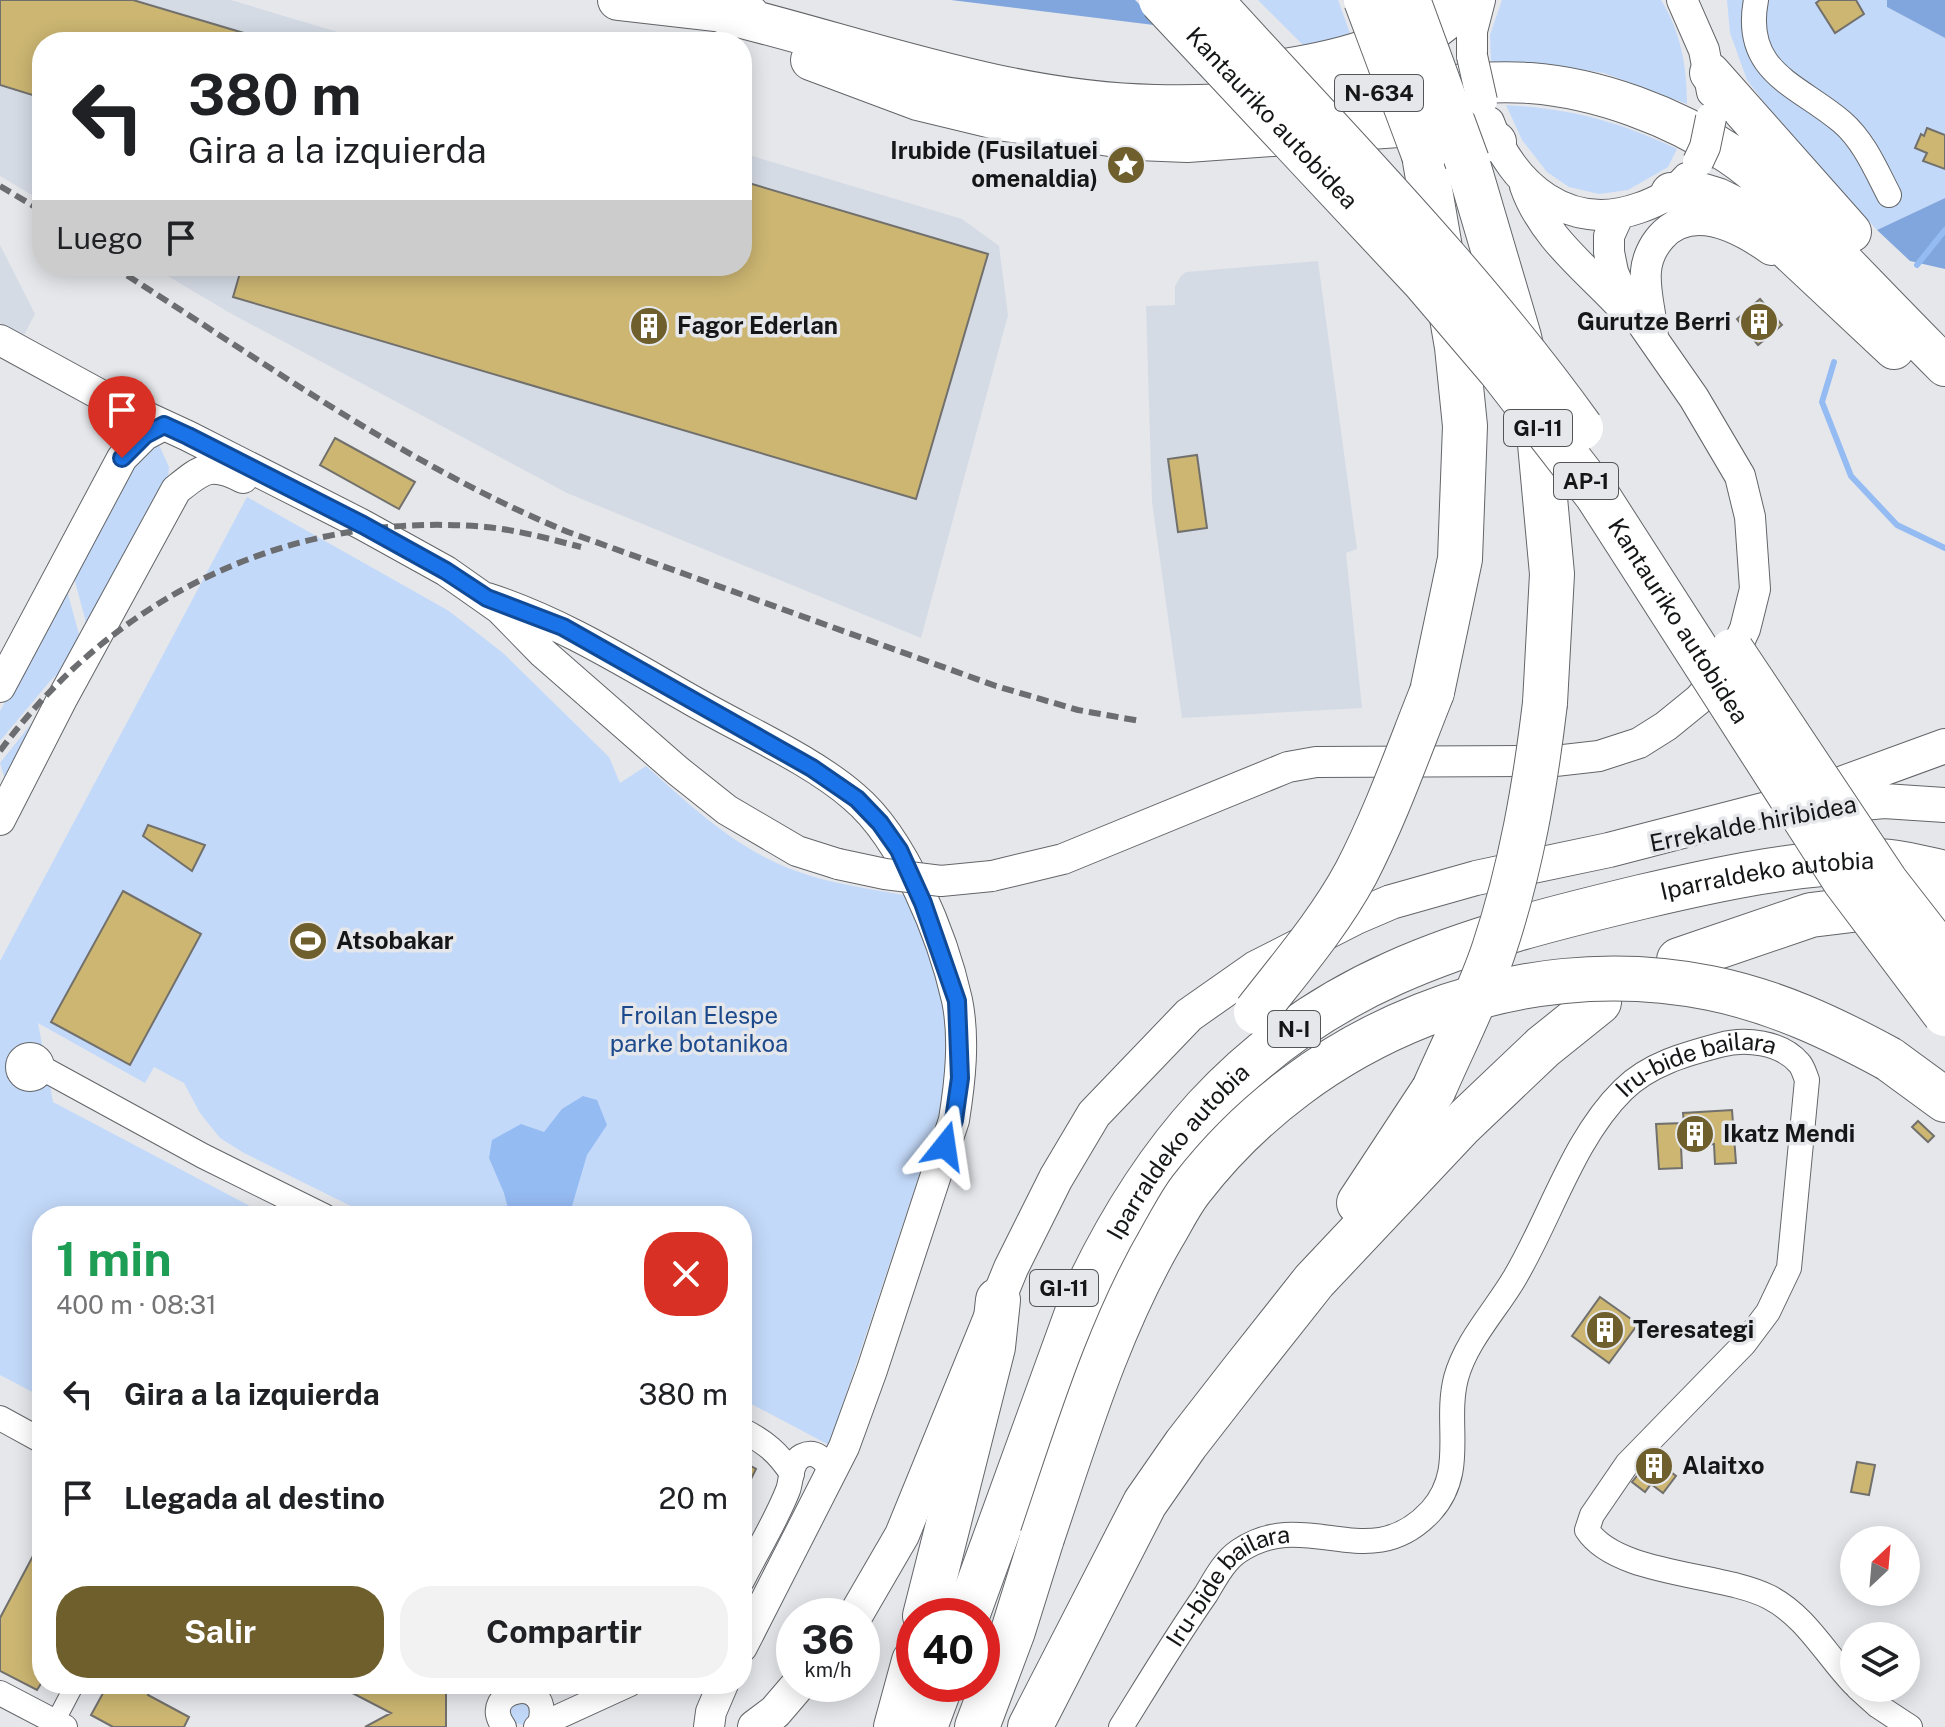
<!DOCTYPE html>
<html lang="es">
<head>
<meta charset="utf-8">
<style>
	:root { --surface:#fff; --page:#f2f2f2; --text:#202124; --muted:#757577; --accent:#6f5f2d }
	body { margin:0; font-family:"Public Sans",sans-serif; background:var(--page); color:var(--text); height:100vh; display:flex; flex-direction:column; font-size:30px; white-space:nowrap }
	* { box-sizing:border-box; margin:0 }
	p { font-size:26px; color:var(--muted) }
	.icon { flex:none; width:44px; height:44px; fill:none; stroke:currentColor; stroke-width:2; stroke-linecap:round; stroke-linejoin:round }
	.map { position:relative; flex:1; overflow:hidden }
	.panel { position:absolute; left:32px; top:1206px; width:720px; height:488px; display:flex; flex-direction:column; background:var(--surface); border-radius:32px; box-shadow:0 4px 20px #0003 }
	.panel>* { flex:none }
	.top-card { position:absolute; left:32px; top:32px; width:720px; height:244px; border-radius:32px; box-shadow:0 4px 20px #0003; background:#fff; color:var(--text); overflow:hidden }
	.needle { width:52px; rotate:26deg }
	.fabs { position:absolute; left:1840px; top:1526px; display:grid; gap:16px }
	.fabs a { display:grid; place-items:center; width:80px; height:80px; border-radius:50%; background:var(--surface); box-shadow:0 4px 20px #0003; font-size:40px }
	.speed { position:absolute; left:776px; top:1598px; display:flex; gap:16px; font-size:40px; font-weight:700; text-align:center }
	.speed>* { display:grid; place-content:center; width:104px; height:104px; border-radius:50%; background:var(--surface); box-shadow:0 4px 20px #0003; line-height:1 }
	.speed small { font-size:20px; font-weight:400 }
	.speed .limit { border:12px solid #d22; background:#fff; color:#111 }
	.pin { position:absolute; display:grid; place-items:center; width:68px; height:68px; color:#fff; margin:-82px -34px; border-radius:50% 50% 50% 0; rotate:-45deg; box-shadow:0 0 8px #0007 }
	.pin .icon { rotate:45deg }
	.me { position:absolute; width:88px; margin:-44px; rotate:15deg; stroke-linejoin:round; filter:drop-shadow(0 0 6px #0008) }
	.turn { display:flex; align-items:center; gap:28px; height:168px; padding:0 24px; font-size:36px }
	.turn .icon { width:104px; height:104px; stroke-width:2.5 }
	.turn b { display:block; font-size:56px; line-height:68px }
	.then { display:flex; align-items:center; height:76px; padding:0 24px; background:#0003; gap:16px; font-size:30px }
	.round { display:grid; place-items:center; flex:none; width:84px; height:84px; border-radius:32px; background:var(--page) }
	.summary { display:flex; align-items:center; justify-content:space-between; height:136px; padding:0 24px }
	h1 { font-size:48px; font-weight:700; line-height:60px; color:#1e9e55 }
	.cta { display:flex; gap:16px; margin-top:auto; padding:16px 24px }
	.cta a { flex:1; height:92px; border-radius:32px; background:var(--accent); color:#fff; font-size:32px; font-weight:700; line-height:92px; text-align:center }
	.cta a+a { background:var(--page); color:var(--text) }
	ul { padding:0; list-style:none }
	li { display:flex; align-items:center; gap:24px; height:104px; padding:0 24px }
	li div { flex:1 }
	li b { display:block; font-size:30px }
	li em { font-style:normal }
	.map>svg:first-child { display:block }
	.built { fill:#d5dbe5 }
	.green { fill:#c3d9f9 }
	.forest { fill:#81a6dd }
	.water { fill:#95bbf3 }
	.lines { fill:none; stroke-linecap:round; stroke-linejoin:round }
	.stream { stroke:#95bbf3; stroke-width:6 }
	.building { fill:#ccb672; stroke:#71706c; stroke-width:2 }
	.pedestrian-casing { stroke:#636568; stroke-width:20 }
	.minor-casing { stroke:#636568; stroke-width:26 }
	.tertiary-casing { stroke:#636568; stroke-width:32 }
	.secondary-casing { stroke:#636568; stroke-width:36 }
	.trunk-casing { stroke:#636568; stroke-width:42 }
	.motorway-casing { stroke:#636568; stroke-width:46 }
	.pedestrian { stroke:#fff; stroke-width:18 }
	.minor { stroke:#fff; stroke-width:24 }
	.tertiary { stroke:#fff; stroke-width:30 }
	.secondary { stroke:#fff; stroke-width:34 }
	.trunk { stroke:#fff; stroke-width:40 }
	.motorway { stroke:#fff; stroke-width:44 }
	.rail { stroke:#6c6d70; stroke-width:6; stroke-dasharray:12 6; stroke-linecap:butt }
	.tertiary-bridge-casing { stroke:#636568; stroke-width:32; stroke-linecap:butt }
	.motorway-bridge-casing { stroke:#636568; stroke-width:46; stroke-linecap:butt }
	.tertiary-bridge { stroke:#fff; stroke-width:30 }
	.motorway-bridge { stroke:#fff; stroke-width:44 }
	.route-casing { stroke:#114b97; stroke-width:20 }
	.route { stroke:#1a73e8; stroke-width:14 }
	.labels { text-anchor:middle; stroke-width:7; stroke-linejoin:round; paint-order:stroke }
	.shield { fill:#e5e7eb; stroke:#535557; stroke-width:2 }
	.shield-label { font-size:22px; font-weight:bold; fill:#151617 }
	.street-label { font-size:24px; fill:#151617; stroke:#e5e7eb }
	.poi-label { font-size:24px; font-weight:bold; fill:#151617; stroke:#e5e7eb; text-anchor:start }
	.park-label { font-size:24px; fill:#1c498b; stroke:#e5e7eb }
</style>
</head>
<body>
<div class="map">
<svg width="1945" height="1727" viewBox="0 0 1945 1727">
	<rect width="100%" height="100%" fill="#e5e7eb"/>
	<!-- built -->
	<path class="built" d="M0,0H231L371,42H42V201L0,176Z
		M742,153L962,219L999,246L1008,315L921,638L567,493L230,313L151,266H742Z
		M0,245L35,314L24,335L0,323Z
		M1318,261L1357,549L1346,553L1362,708L1182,718L1152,502L1146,306L1175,305V286L1181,276L1186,272Z"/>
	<!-- green -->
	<path class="green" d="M1258,0H1338L1351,36L1306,48Z
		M1502,0H1661C1681,32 1687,67 1687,104L1604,73L1544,64L1491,62L1490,35Z
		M1727,0H1887V7L1945,38V198L1877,230L1787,132L1747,80L1730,33Z
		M1506,105C1572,109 1617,121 1677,149L1668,167L1628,190L1599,194L1569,187L1547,172L1522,140Z
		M159,445L169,467L168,479L88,630L73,574L135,457L152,446Z
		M247,497L449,611L503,653L609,757L620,783L646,766C692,807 736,849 796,871C831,884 872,889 909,896C938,972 969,1056 933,1134L829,1445L742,1399V1216H391L387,1214L371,1216L244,1153L220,1138L200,1113L184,1083L154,1067L145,1083L38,1023L53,1102L269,1216H42V1397L0,1375V961Z
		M66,587L82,645L74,659L51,680L0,741V711Z
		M50,700L6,783L0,763Z
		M516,1700L532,1705L528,1724L524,1725L512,1722L508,1710Z"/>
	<!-- forest -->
	<path class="forest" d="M951,0H1135L1162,26Z
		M1887,0H1945V38L1887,7Z
		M1945,198V269L1910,261L1877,230Z"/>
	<!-- water -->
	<path class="water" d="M583,1096L597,1100L607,1125L587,1155L569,1216H510L504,1193L489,1158L492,1140L521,1124L544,1132L562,1109Z"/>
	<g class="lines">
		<!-- stream -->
		<path class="stream" d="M1917,265L1945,230
			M1834,362L1822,402L1851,476L1897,525L1945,548"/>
	</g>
	<!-- building -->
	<path class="building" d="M0,0H133L274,42H42V98L0,85Z
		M1820,0H1856L1864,14L1835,33L1816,3Z
		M1927,128L1945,135V169L1923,161L1927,153L1915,148L1921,134L1924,136Z
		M42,151V179L35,177Z
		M742,181L988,254L916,499L233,297L242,266H742Z
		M1760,299L1782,325L1758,345L1737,319Z
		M335,438L415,482L399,509L320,465Z
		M1197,455L1207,528L1178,532L1168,459Z
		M148,825L205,845L192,871L143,836Z
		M123,891L201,934L130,1065L51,1022Z
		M1732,1110L1736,1163L1715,1164L1714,1144L1681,1146L1682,1168L1659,1169L1656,1124L1684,1123L1683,1113Z
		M1918,1121L1934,1136L1928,1142L1912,1127Z
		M1600,1297L1638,1324L1609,1363L1572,1336Z
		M1652,1457L1676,1476L1663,1493L1651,1484L1645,1492L1632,1482Z
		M742,1461L756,1469L742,1497Z
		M1857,1462L1875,1465L1869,1495L1851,1492Z
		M42,1539V1682L37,1690L0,1671V1618Z
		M108,1684H153L148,1695L189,1717L184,1727H113L91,1715Z
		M335,1684H442L446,1686V1727H365L391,1713Z"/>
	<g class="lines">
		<!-- pedestrian casing -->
		<g class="pedestrian-casing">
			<path id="pedestrian" d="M55,1722L75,1684"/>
		</g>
		<!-- minor casing -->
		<g class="minor-casing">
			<g id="minor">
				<path d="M1756,0C1742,73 1799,85 1842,122C1864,141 1876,170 1889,195"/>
				<circle cx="30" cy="1067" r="12"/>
				<path d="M42,1068L203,1156L324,1216"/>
				<path d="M0,1418L42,1441"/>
				<path d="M742,1430C765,1442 778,1452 792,1474"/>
				<path d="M742,1581C757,1551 776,1521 788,1490C792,1479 790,1462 802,1456C816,1449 825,1461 832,1471"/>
				<path d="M1858,1688L1878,1706L1910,1727"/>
				<path d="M0,1693L65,1727"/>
				<path d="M504,1727C476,1689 554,1672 540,1723"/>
				<path d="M536,1727L630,1684"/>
				<path id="s1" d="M1121,1727C1149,1682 1176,1637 1206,1594C1215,1579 1224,1561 1239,1551C1307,1505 1369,1578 1431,1511C1467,1471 1444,1425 1456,1378C1466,1341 1495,1311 1514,1279C1550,1219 1573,1139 1623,1090C1649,1064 1686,1054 1720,1045C1745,1038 1781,1042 1799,1063C1803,1067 1805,1075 1807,1080L1789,1268L1768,1312L1744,1344L1627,1464L1592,1515L1587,1530C1617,1576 1723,1573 1769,1597C1806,1616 1826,1655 1854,1684"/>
			</g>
		</g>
		<!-- tertiary casing -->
		<g class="tertiary-casing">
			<path id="tertiary" d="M1682,0L1704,50L1712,92
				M1472,56V31L1480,0
				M1489,122C1512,186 1569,233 1639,208C1657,202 1674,193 1687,178
				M1525,186C1542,235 1584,267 1619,304
				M1653,338C1652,316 1644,292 1646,271C1647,259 1653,246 1661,237C1692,202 1740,228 1771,250
				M0,340L108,399L188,436L363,525L446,571L500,609L543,653L678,771L727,810L797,851L838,864
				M487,598C561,622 626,663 693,701C743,730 812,760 854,797C904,839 943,937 957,1000C965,1039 960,1082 954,1120L872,1370L844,1447L742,1647
				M0,687L122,458L145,435L164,425
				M0,820L63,697L176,490C202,469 210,461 243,478
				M992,876L1063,859L1288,767L1316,762L1555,761L1599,756L1639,743L1666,726L1698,700L1727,668L1745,629L1755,589L1750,517L1740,476L1694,398L1623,296L1613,272L1609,252V236L1619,214
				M709,1727L711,1712L723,1684"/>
		</g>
		<!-- secondary casing -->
		<g class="secondary-casing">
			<path id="secondary" d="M1821,807L1884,801L1945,805
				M855,1616L902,1535L1011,1268L1056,1178L1094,1114L1189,1015L1256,968L1356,917L1391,902L1476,878L1609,850L1783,805L1945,746
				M755,1727L775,1712L799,1684"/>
		</g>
		<!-- trunk casing -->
		<g class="trunk-casing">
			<path id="trunk" d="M618,0L749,15
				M723,13C865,48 1007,102 1155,105C1233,107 1311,99 1389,92C1435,87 1483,80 1530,83C1598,88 1673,116 1730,154C1766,178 1794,210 1823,241C1864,283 1904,325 1945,366
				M1416,43L1472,0
				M811,60L918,100L1005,121L1138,140L1187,142L1440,124L1463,126L1496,142
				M1710,73L1851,232
				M1671,193L1704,194L1717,198L1751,215L1894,349"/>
		</g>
		<!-- motorway casing -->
		<g class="motorway-casing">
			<g id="motorway">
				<path d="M1244,78C1307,66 1402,59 1441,0"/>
				<path d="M1424,155L1457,347L1465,426L1460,559L1432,692"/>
				<path d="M1467,161L1519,337L1538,422L1552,574L1545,703"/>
				<path d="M1679,960L1811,915L1909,903L1945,905"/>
				<path d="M1889,1059L1945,1100"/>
				<path d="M1359,1203L1434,1089"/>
				<path d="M925,1616L993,1347L998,1300"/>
				<path id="s2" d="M967,1616L1081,1302C1149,1154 1242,1041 1394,973C1472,938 1558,917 1641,897C1718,879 1795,862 1874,861C1897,861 1922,868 1945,873"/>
				<path d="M896,1727L914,1661"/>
				<path d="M925,1727L941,1684"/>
				<path d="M977,1727L1013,1631L1042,1538"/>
				<path d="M1030,1727L1145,1503L1186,1444L1242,1372L1314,1281L1462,1124L1543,1047L1599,1002"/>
			</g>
		</g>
		<!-- pedestrian -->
		<use href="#pedestrian" class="pedestrian"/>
		<!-- minor -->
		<use href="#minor" class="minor"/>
		<!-- tertiary -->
		<use href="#tertiary" class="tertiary"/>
		<!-- secondary -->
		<use href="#secondary" class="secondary"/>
		<!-- trunk -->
		<use href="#trunk" class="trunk"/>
		<!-- motorway -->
		<use href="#motorway" class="motorway"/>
		<!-- rail -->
		<path class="rail" d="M0,186L42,211
			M112,266C260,359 407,466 568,532L996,686L1078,710L1140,721
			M0,751C115,595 291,510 486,527C518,530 550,539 581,547"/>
		<!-- tertiary-bridge casing -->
		<g class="tertiary-bridge-casing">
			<path id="tertiary-bridge" d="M1472,56L1482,101
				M1698,162L1705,147L1711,118
				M838,864L885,874L941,881L992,876"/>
		</g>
		<!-- motorway-bridge casing -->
		<g class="motorway-bridge-casing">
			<g id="motorway-bridge">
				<path id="s3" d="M1161,0L1424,281L1500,370L1597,495L1845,881L1945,1014"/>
				<path d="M1210,0C1336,139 1472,276 1581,428"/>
				<path d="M1366,0L1424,155"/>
				<path d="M1408,0L1467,161"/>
				<path d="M1732,651L1886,882L1945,958"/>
				<path d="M1256,1012C1291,967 1329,923 1356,873C1386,815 1408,752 1432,692"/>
				<path d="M1434,1089C1454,1043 1478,997 1494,949C1521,868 1535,787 1545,703"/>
				<path d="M1042,1538C1077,1435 1108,1329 1163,1235C1172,1220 1180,1203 1191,1189C1311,1033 1515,949 1710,988C1775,1001 1832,1028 1889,1059"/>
			</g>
		</g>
		<!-- tertiary-bridge -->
		<use href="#tertiary-bridge" class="tertiary-bridge"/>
		<!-- motorway-bridge -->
		<use href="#motorway-bridge" class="motorway-bridge"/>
	</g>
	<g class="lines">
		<!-- route casing -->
		<g class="route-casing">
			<path id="route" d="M122,458L145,435L164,425L188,436L363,525L446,571L487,598L563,627L812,768L857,799L880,823L899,850L923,903L957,1001L960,1078L954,1120L945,1146"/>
		</g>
		<!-- route -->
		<use href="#route" class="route"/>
	</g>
	<!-- icons -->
	<defs>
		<g id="sight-disc" transform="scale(2)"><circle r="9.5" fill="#6f5f2d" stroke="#e5e7eb"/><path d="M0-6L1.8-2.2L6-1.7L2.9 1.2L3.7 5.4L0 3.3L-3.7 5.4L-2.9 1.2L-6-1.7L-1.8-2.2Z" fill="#fff"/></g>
		<g id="building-disc" transform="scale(2)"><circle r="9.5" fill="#6f5f2d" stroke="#e5e7eb"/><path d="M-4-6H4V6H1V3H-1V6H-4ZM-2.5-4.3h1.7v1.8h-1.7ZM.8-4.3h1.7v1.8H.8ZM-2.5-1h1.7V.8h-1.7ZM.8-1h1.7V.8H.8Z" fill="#fff"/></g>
		<g id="stadium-disc" transform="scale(2)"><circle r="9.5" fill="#6f5f2d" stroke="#e5e7eb"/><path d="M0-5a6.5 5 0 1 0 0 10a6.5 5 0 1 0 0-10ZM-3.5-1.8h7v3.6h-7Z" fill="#fff"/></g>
	</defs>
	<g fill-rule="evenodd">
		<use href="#sight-disc" x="1126" y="165"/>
		<use href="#building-disc" x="1759" y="322"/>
		<use href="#building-disc" x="649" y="326"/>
		<use href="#stadium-disc" x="308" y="941"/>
		<use href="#building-disc" x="1695" y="1134"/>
		<use href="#building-disc" x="1605" y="1330"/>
		<use href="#building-disc" x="1654" y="1466"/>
	</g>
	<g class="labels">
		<!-- shield labels -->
		<g class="shield">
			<rect x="1335" y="75" width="88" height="36" rx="6"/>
			<rect x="1504" y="410" width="68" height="36" rx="6"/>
			<rect x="1554" y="463" width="64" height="36" rx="6"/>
			<rect x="1268" y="1011" width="52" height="36" rx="6"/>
			<rect x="1030" y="1270" width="68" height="36" rx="6"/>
		</g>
		<g class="shield-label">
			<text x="1379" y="101">N-634</text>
			<text x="1538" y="436">GI-11</text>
			<text x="1586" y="489">AP-1</text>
			<text x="1294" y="1037">N-I</text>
			<text x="1064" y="1296">GI-11</text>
		</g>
		<!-- street labels -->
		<g class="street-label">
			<text dy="8" stroke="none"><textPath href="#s3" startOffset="162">Kantauriko autobidea</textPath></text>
			<text dy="8" stroke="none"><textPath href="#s3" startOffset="810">Kantauriko autobidea</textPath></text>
			<text transform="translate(1753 824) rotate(-11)" y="8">Errekalde hiribidea</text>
			<text dy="8" stroke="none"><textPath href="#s2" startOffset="1186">Iparraldeko autobia</textPath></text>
			<text dy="8" stroke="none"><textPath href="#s1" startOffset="970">Iru-bide bailara</textPath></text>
			<text dy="8" stroke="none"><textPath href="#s2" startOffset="514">Iparraldeko autobia</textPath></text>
			<text dy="8" stroke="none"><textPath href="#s1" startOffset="182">Iru-bide bailara</textPath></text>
		</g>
		<!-- poi labels -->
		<g class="poi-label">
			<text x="1098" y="159" text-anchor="end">Irubide (Fusilatuei<tspan x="1098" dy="28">omenaldia)</tspan></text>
			<text x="1731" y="330" text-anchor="end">Gurutze Berri</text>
			<text x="677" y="334">Fagor Ederlan</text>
			<text x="336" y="949">Atsobakar</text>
			<text x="1723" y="1142">Ikatz Mendi</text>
			<text x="1633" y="1338">Teresategi</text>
			<text x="1682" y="1474">Alaitxo</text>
		</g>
		<!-- park labels -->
		<g class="park-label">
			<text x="699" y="1024">Froilan Elespe<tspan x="699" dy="28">parke botanikoa</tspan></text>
		</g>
	</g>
</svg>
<div class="fabs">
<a><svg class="needle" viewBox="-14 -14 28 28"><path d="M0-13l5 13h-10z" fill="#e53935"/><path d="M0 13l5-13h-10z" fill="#757577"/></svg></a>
<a><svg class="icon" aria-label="layers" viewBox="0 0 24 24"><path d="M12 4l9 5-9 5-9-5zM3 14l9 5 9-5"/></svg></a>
</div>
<div class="speed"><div>36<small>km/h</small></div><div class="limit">40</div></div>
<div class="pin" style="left:122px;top:458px;background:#d93025"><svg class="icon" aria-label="arrive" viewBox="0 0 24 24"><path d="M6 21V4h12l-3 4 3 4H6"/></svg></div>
<svg class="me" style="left:945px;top:1146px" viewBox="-20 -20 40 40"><path d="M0-17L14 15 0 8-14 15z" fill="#1a73e8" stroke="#fff" stroke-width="4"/></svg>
<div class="top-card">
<div class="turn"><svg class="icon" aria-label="left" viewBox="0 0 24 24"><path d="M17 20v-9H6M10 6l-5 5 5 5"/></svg><div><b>380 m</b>Gira a la izquierda</div></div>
<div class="then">Luego<svg class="icon" aria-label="arrive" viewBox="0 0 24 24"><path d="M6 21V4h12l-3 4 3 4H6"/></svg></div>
</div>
<section class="panel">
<div class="summary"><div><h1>1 min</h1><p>400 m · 08:31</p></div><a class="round" style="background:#d93025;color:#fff"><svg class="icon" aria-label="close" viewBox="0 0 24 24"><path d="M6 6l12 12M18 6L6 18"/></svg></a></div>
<ul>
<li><svg class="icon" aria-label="left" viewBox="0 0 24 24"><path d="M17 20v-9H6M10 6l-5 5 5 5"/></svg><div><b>Gira a la izquierda</b></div><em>380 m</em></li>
<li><svg class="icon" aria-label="arrive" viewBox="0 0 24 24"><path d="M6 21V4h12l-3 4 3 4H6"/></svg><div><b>Llegada al destino</b></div><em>20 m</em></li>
</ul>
<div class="cta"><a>Salir</a><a>Compartir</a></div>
</section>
</div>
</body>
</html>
